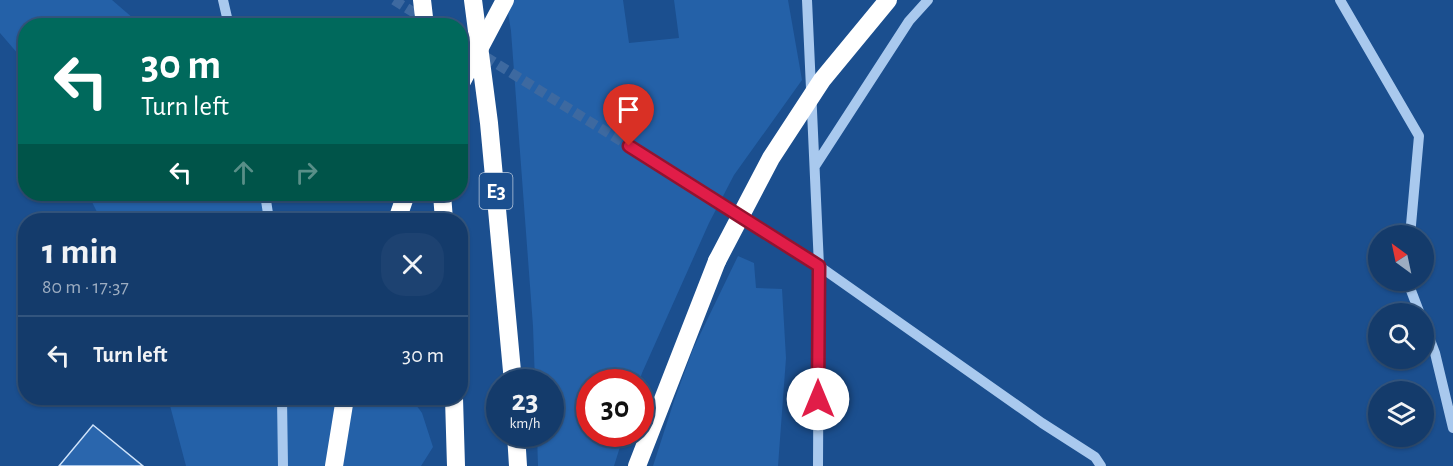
<!DOCTYPE html>
<html lang="en">
<head>
<meta charset="utf-8">
<style>
	:root { --surface:#143b6b; --page:#1d4271; --text:#f1f3f6; --muted:#9dadc1; --line:#33557e }
	body { margin:0; font-family:"Alegreya Sans",sans-serif; background:var(--page); color:var(--text); height:100vh; display:flex; flex-direction:column; font-size:22px; white-space:nowrap }
	* { box-sizing:border-box; margin:0 }
	p { font-size:20px; color:var(--muted) }
	.icon { flex:none; width:33px; height:33px; fill:none; stroke:currentColor; stroke-width:2; stroke-linecap:round; stroke-linejoin:round }
	.map { position:relative; flex:1; overflow:hidden }
	.sheet { position:absolute; left:18px; top:213px; width:450px; height:192px; display:flex; flex-direction:column; background:var(--surface); border-radius:24px; box-shadow:0 2px 4px #0004,0 0 0 2px var(--line) }
	.sheet>* { flex:none }
	.top-card { position:absolute; left:18px; top:18px; width:450px; height:183px; border-radius:24px; box-shadow:0 2px 4px #0004,0 0 0 2px var(--line); background:#00695c; color:#fff; overflow:hidden }
	.needle { width:39px; rotate:327deg }
	.buttons { position:absolute; left:1368px; top:225px; display:grid; gap:12px }
	.buttons a { display:grid; place-items:center; width:66px; height:66px; border-radius:50%; background:var(--surface); box-shadow:0 2px 4px #0004,0 0 0 2px var(--line); font-size:30px }
	.speed { position:absolute; left:486px; top:369px; display:flex; gap:12px; font-size:30px; font-weight:700; text-align:center }
	.speed>* { display:grid; place-content:center; width:78px; height:78px; border-radius:50%; background:var(--surface); box-shadow:0 2px 4px #0004,0 0 0 2px var(--line); line-height:1 }
	.speed small { font-size:15px; font-weight:400 }
	.speed .limit { border:9px solid #d22; background:#fff; color:#111 }
	.pin { position:absolute; display:grid; place-items:center; width:51px; height:51px; color:#fff; margin:-62px -26px; border-radius:50% 50% 50% 0; rotate:-45deg; box-shadow:0 0 6px #0007 }
	.pin .icon { rotate:45deg }
	.me { position:absolute; width:66px; margin:-33px; rotate:0deg; stroke-linejoin:round; filter:drop-shadow(0 0 4px #0008) }
	.turn { display:flex; align-items:center; gap:21px; height:126px; padding:0 24px; font-size:27px }
	.turn .icon { width:78px; height:78px; stroke-width:2.5 }
	.turn b { display:block; font-size:42px; line-height:51px }
	.lanes { display:flex; align-items:center; height:57px; padding:0 24px; background:#0003; justify-content:center; gap:30px; direction:ltr }
	.lanes .off { opacity:.35 }
	.round { display:grid; place-items:center; flex:none; width:63px; height:63px; border-radius:24px; background:var(--page) }
	.overview { display:flex; align-items:center; justify-content:space-between; height:102px; padding:0 24px }
	h1 { font-size:36px; font-weight:700; line-height:45px }
	ul { padding:0; list-style:none }
	li { display:flex; align-items:center; gap:18px; height:78px; padding:0 24px; border-top:2px solid var(--line) }
	li div { flex:1 }
	li b { display:block; font-size:22px }
	li em { font-style:normal }
	.map>svg:first-child { display:block }
	.green { fill:#2461a8 }
	.building { fill:#2a66ad; stroke:#cfe3fa; stroke-width:1.5 }
	.lines { fill:none; stroke-linecap:round; stroke-linejoin:round }
	.minor-tunnel { stroke:#3d69a0; stroke-width:10; stroke-dasharray:10 5; stroke-linecap:butt }
	.minor { stroke:#a9c9ee; stroke-width:10 }
	.highway { stroke:#fff; stroke-width:18 }
	.highway-bridge { stroke:#fff; stroke-width:18 }
	.route-casing { stroke:#92132f; stroke-width:15 }
	.route { stroke:#e11d48; stroke-width:10 }
	.labels { text-anchor:middle; stroke-width:6; stroke-linejoin:round; paint-order:stroke }
	.shield { fill:#1b4f8f; stroke:#bbcadd; stroke-width:1.5 }
	.shield-label { font-size:21px; font-weight:bold; fill:#fff }
</style>
</head>
<body>
<div class="map">
<svg width="1453" height="466" viewBox="0 0 1453 466">
	<rect width="100%" height="100%" fill="#1b4f8f"/>
	<!-- green -->
	<path class="green" d="M0,0H112L141,25L26,26L25,62L0,33Z
		M506,0H623L629,43L679,38L674,0H788L802,80L734,175L709,223L642,373L639,382H590V434H624L614,466H538L537,434H550V382H535L533,326L511,31Z
		M88,194H260L279,220H101Z
		M738,256L754,263L756,288L782,289L786,358L778,466H653L674,401L693,349Z
		M168,398H411L422,413L433,447L421,466H186Z"/>
	<!-- building -->
	<path class="building" d="M93,425L143,466H59Z"/>
	<g class="lines">
		<!-- minor-tunnel -->
		<path class="minor-tunnel" d="M394,0L435,26
			M460,41L629,146"/>
		<!-- minor -->
		<path class="minor" d="M223,0L229,26
			M807,0L819,266L818,466
			M1340,0L1419,136L1410,236
			M629,146L819,266L1042,423L1095,457L1101,466
			M815,166L909,21L928,0
			M265,194L269,220
			M1407,280L1420,314
			M1424,324L1435,353L1453,428
			M282,398L283,466"/>
		<!-- highway -->
		<path class="highway" d="M422,0L425,26
			M473,0L489,123L513,382
			M442,194L444,220
			M397,220L406,194
			M454,398L456,466
			M516,434L518,466
			M334,466L345,398
			M637,466L717,261"/>
		<!-- highway-bridge -->
		<path class="highway-bridge" d="M460,85L505,0
			M717,261L771,158L822,80L888,0"/>
	</g>
	<g class="lines">
		<!-- route casing -->
		<g class="route-casing">
			<path id="route" d="M629,146L819,266L818,399"/>
		</g>
		<!-- route -->
		<use href="#route" class="route"/>
	</g>
	<g class="labels">
		<!-- shield labels -->
		<rect class="shield" x="479.5" y="173" width="33" height="36" rx="4.5"/>
		<g class="shield-label">
			<text x="496" y="198">E3</text>
		</g>
	</g>
</svg>
<div class="buttons">
<a><svg class="needle" viewBox="-14 -14 28 28"><path d="M0-13l5 13h-10z" fill="#e53935"/><path d="M0 13l5-13h-10z" fill="#9dadc1"/></svg></a>
<a><svg class="icon" aria-label="search" viewBox="0 0 24 24"><circle cx="10" cy="10" r="6"/><path d="M15 15l6 6"/></svg></a>
<a><svg class="icon" aria-label="layers" viewBox="0 0 24 24"><path d="M12 4l9 5-9 5-9-5zM3 14l9 5 9-5"/></svg></a>
</div>
<div class="speed"><div>23<small>km/h</small></div><div class="limit">30</div></div>
<div class="pin" style="left:629px;top:146px;background:#d93025"><svg class="icon" aria-label="arrive" viewBox="0 0 24 24"><path d="M6 21V4h12l-3 4 3 4H6"/></svg></div>
<svg class="me" style="left:818px;top:399px" viewBox="-20 -20 40 40"><circle r="19" fill="#fff"/><path d="M0-13L10 11 0 6-10 11z" fill="#e11d48"/></svg>
<div class="top-card">
<div class="turn"><svg class="icon" aria-label="left" viewBox="0 0 24 24"><path d="M17 20v-9H6M10 6l-5 5 5 5"/></svg><div><b>30 m</b>Turn left</div></div>
<div class="lanes"><svg class="icon" aria-label="left" viewBox="0 0 24 24"><path d="M17 20v-9H6M10 6l-5 5 5 5"/></svg><svg class="icon off" aria-label="ahead" viewBox="0 0 24 24"><path d="M12 20V5M6 11l6-6 6 6"/></svg><svg class="icon off" aria-label="right" viewBox="0 0 24 24"><path d="M7 20v-9h11M14 6l5 5-5 5"/></svg></div>
</div>
<section class="sheet">
<div class="overview"><div><h1>1 min</h1><p>80 m · 17:37</p></div><a class="round"><svg class="icon" aria-label="close" viewBox="0 0 24 24"><path d="M6 6l12 12M18 6L6 18"/></svg></a></div>
<ul>
<li><svg class="icon" aria-label="left" viewBox="0 0 24 24"><path d="M17 20v-9H6M10 6l-5 5 5 5"/></svg><div><b>Turn left</b></div><em>30 m</em></li>
</ul>
</section>
</div>
</body>
</html>
